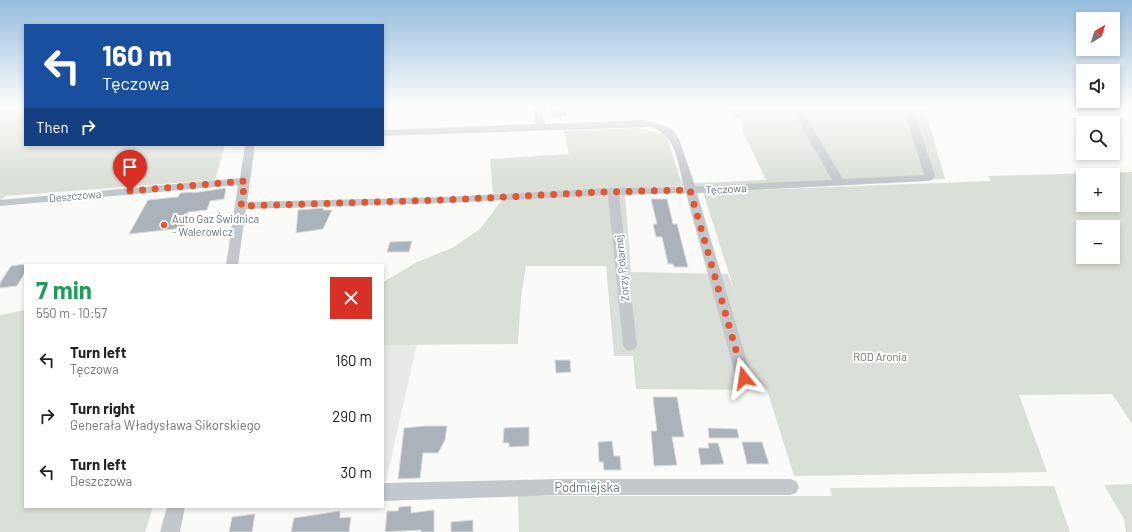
<!DOCTYPE html>
<html lang="en">
<head>
<meta charset="utf-8">
<style>
	:root { --surface:#fff; --page:#f2f2f2; --text:#222; --muted:#767676 }
	body { margin:0; font-family:Barlow,sans-serif; background:var(--page); color:var(--text); height:100vh; display:flex; flex-direction:column; font-size:15px; white-space:nowrap }
	* { box-sizing:border-box; margin:0 }
	p { font-size:13px; color:var(--muted) }
	.icon { flex:none; width:22px; height:22px; fill:none; stroke:currentColor; stroke-width:2; stroke-linecap:round; stroke-linejoin:round }
	.map { position:relative; flex:1; overflow:hidden }
	.side { position:absolute; left:24px; top:264px; width:360px; height:244px; display:flex; flex-direction:column; background:var(--surface); border-radius:0px; box-shadow:0 2px 6px #0003 }
	.side>* { flex:none }
	.hud { position:absolute; left:24px; top:24px; width:360px; height:122px; border-radius:0px; box-shadow:0 2px 6px #0003; background:#1a4fa0; color:#fff; overflow:hidden }
	.needle { width:26px; rotate:38deg }
	.tools { position:absolute; left:1076px; top:12px; display:grid; gap:8px }
	.tools a { display:grid; place-items:center; width:44px; height:44px; border-radius:0px; background:var(--surface); box-shadow:0 2px 6px #0003; font-size:20px }
	.pin { position:absolute; display:grid; place-items:center; width:34px; height:34px; color:#fff; margin:-41px -17px; border-radius:50% 50% 50% 0; rotate:-45deg; box-shadow:0 0 4px #0007 }
	.pin .icon { rotate:45deg }
	.me { position:absolute; width:44px; margin:-22px; rotate:345deg; stroke-linejoin:round; filter:drop-shadow(0 0 3px #0008) }
	.turn { display:flex; align-items:center; gap:14px; height:84px; padding:0 12px; font-size:18px }
	.turn .icon { width:52px; height:52px; stroke-width:2.5 }
	.turn b { display:block; font-size:28px; line-height:34px }
	.then { display:flex; align-items:center; height:38px; padding:0 12px; background:#0003; gap:8px; font-size:15px }
	.round { display:grid; place-items:center; flex:none; width:42px; height:42px; border-radius:0px; background:var(--page) }
	.summary { display:flex; align-items:center; justify-content:space-between; height:68px; padding:0 12px }
	h1 { font-size:24px; font-weight:700; line-height:30px; color:#1e9e55 }
	ul { padding:0; list-style:none }
	li { display:flex; align-items:center; gap:12px; height:56px; padding:0 12px }
	li div { flex:1 }
	li b { display:block; font-size:15px }
	li em { font-style:normal }
	.map>svg:first-child { display:block }
	.built { fill:#e8e9e9 }
	.green { fill:#dadfd7; fill-rule:evenodd }
	.building { fill:#aab3b9; stroke:#dcdcda }
	.lines { fill:none; stroke-linecap:round; stroke-linejoin:round }
	.minor { fill:#c3c8cc; fill-rule:evenodd }
	.route { stroke:#e4572e; stroke-width:7; stroke-dasharray:0 12.6 }
	.poi-dot { fill:#e4572e; stroke:#fff; stroke-width:1.5 }
	.labels { text-anchor:middle; stroke-width:4; stroke-linejoin:round; paint-order:stroke }
	.street-label { font-size:11px; fill:#657683; stroke:#fff }
	.poi-label { font-size:11px; fill:#657683; stroke:#fff; text-anchor:start }
	.park-label { font-size:11px; fill:#687a64; stroke:#fff }
	.near-street-label { font-size:13px; fill:#657683; stroke:#fff }
</style>
</head>
<body>
<div class="map">
<svg width="1132" height="532" viewBox="0 0 1132 532">
	<rect width="100%" height="100%" fill="#fafaf8"/>
	<!-- built -->
	<path class="built" d="M417,344L386,481H383V345Z"/>
	<!-- green -->
	<path class="green" d="M0,106H25V145H225L215,180L6,196L0,201Z
		M725,106H924L945,179L739,184L493,194L490,159L569,154L564,131L639,128L666,135L682,184L766,180L742,130L743,122Z
		M1132,172V424L1112,394L1019,395L1047,472L794,476L767,390L636,389L633,356H614L606,266H526L521,297L518,344L383,345V282L417,262L452,248L480,229L502,200L509,199L625,194L631,272L728,274L736,296L703,192L991,181L988,176ZM1083,175H1113V205H1083ZM1083,227H1113V257H1083Z
		M25,310V507H153L145,532H0V315Z
		M1132,484V532H1126L1124,519L1104,485Z
		M1054,486L1070,532H519L518,496H832L830,488Z"/>
	<!-- building -->
	<path class="building" d="M550,106H564L567,116L552,117Z
		M226,188L224,199L210,201L207,210L188,212L184,228L129,234L148,200L178,197L180,193L193,192L192,193Z
		M651,199H667L673,224H677L688,267H674L673,264H668L662,237H656L653,224H657Z
		M323,208V210H332L323,229L296,233L298,210Z
		M412,241L409,252H387L390,242Z
		M25,264V272L17,286L0,288V283L11,266Z
		M555,360H570L571,372L556,373Z
		M653,397H677L684,437H672L677,465L654,466L651,431H657Z
		M425,426H447L445,440L438,453H423L420,478L398,479L404,428Z
		M529,427V446L509,447V443H503L504,428Z
		M708,428L737,429L739,438H709Z
		M612,441L614,456H620L621,470H604L603,462H599L598,442Z
		M742,442H762L769,464H747Z
		M708,443H718L724,464L701,465L698,448H709Z
		M411,506V513L434,510V532H421V530L385,532L387,511H398L399,507Z
		M340,511V518L351,517L349,532H291L294,518Z
		M255,514L252,532H229L232,517Z
		M473,520V532H451V522Z"/>
	<g class="lines">
		<!-- minor -->
		<path class="minor" d="M532,106H541L545,124L644,120L663,125L672,129L679,139L695,186L832,180L790,106H799L843,179L924,175L903,106H912L935,176L932,180L928,181L697,193L752,378L750,382L744,384L738,382L736,378L686,193L619,195L637,345L635,349L630,351L625,349L623,345L608,195L444,203L246,209L238,265H226L238,185L0,206V200L240,178L245,145H255L247,202L444,197L613,188L684,187C678,164 676,133 650,127L383,136V130L536,124Z
			M562,479H790L796,481L799,487L796,493L790,495H562L383,501V483Z
			M167,507H185L180,532H160Z"/>
	</g>
	<!-- sky -->
	<linearGradient id="sky" x2="0" y2="1"><stop stop-color="#96bcdc"/><stop offset="0.59" stop-color="#fdfdfc"/><stop offset="1" stop-color="#fdfdfc" stop-opacity="0"/></linearGradient>
	<rect width="1132" height="181" fill="url(#sky)"/>
	<g class="lines">
		<!-- route -->
		<path class="route" d="M130,191L245,181L241,206L444,200L603,192L690,190L744,378"/>
	</g>
	<!-- markers -->
	<circle class="poi-dot" cx="164" cy="225" r="4"/>
	<g class="labels">
		<!-- street labels -->
		<g class="street-label">
			<text transform="translate(726 189) rotate(-3)" y="4">Tęczowa</text>
			<text transform="translate(75 196) rotate(-5)" y="4">Deszczowa</text>
			<text transform="translate(622 268) rotate(-96)" y="4">Zorzy Polarnej</text>
		</g>
		<!-- poi labels -->
		<g class="poi-label">
			<text x="172" y="223">Auto Gaz Świdnica<tspan x="172" dy="13">- Walerowicz</tspan></text>
		</g>
		<!-- park labels -->
		<g class="park-label">
			<text x="880" y="361">ROD Aronia</text>
		</g>
		<!-- near-street labels -->
		<g class="near-street-label">
			<text x="587" y="492">Podmiejska</text>
		</g>
	</g>
</svg>
<div class="tools">
<a><svg class="needle" viewBox="-14 -14 28 28"><path d="M0-13l5 13h-10z" fill="#e53935"/><path d="M0 13l5-13h-10z" fill="#767676"/></svg></a>
<a><svg class="icon" aria-label="sound" viewBox="0 0 24 24"><path d="M4 9h4l5-4v14l-5-4H4zM17 9q2 3 0 6"/></svg></a>
<a><svg class="icon" aria-label="search" viewBox="0 0 24 24"><circle cx="10" cy="10" r="6"/><path d="M15 15l6 6"/></svg></a>
<a>+</a>
<a>−</a>
</div>
<div class="pin" style="left:130px;top:191px;background:#d93025"><svg class="icon" aria-label="arrive" viewBox="0 0 24 24"><path d="M6 21V4h12l-3 4 3 4H6"/></svg></div>
<svg class="me" style="left:744px;top:378px" viewBox="-20 -20 40 40"><path d="M0-17L14 15 0 8-14 15z" fill="#e4572e" stroke="#fff" stroke-width="4"/></svg>
<div class="hud">
<div class="turn"><svg class="icon" aria-label="left" viewBox="0 0 24 24"><path d="M17 20v-9H6M10 6l-5 5 5 5"/></svg><div><b>160 m</b>Tęczowa</div></div>
<div class="then">Then<svg class="icon" aria-label="right" viewBox="0 0 24 24"><path d="M7 20v-9h11M14 6l5 5-5 5"/></svg></div>
</div>
<section class="side">
<div class="summary"><div><h1>7 min</h1><p>550 m · 10:57</p></div><a class="round" style="background:#d93025;color:#fff"><svg class="icon" aria-label="close" viewBox="0 0 24 24"><path d="M6 6l12 12M18 6L6 18"/></svg></a></div>
<ul>
<li><svg class="icon" aria-label="left" viewBox="0 0 24 24"><path d="M17 20v-9H6M10 6l-5 5 5 5"/></svg><div><b>Turn left</b><p>Tęczowa</p></div><em>160 m</em></li>
<li><svg class="icon" aria-label="right" viewBox="0 0 24 24"><path d="M7 20v-9h11M14 6l5 5-5 5"/></svg><div><b>Turn right</b><p>Generała Władysława Sikorskiego</p></div><em>290 m</em></li>
<li><svg class="icon" aria-label="left" viewBox="0 0 24 24"><path d="M17 20v-9H6M10 6l-5 5 5 5"/></svg><div><b>Turn left</b><p>Deszczowa</p></div><em>30 m</em></li>
</ul>
</section>
</div>
</body>
</html>
